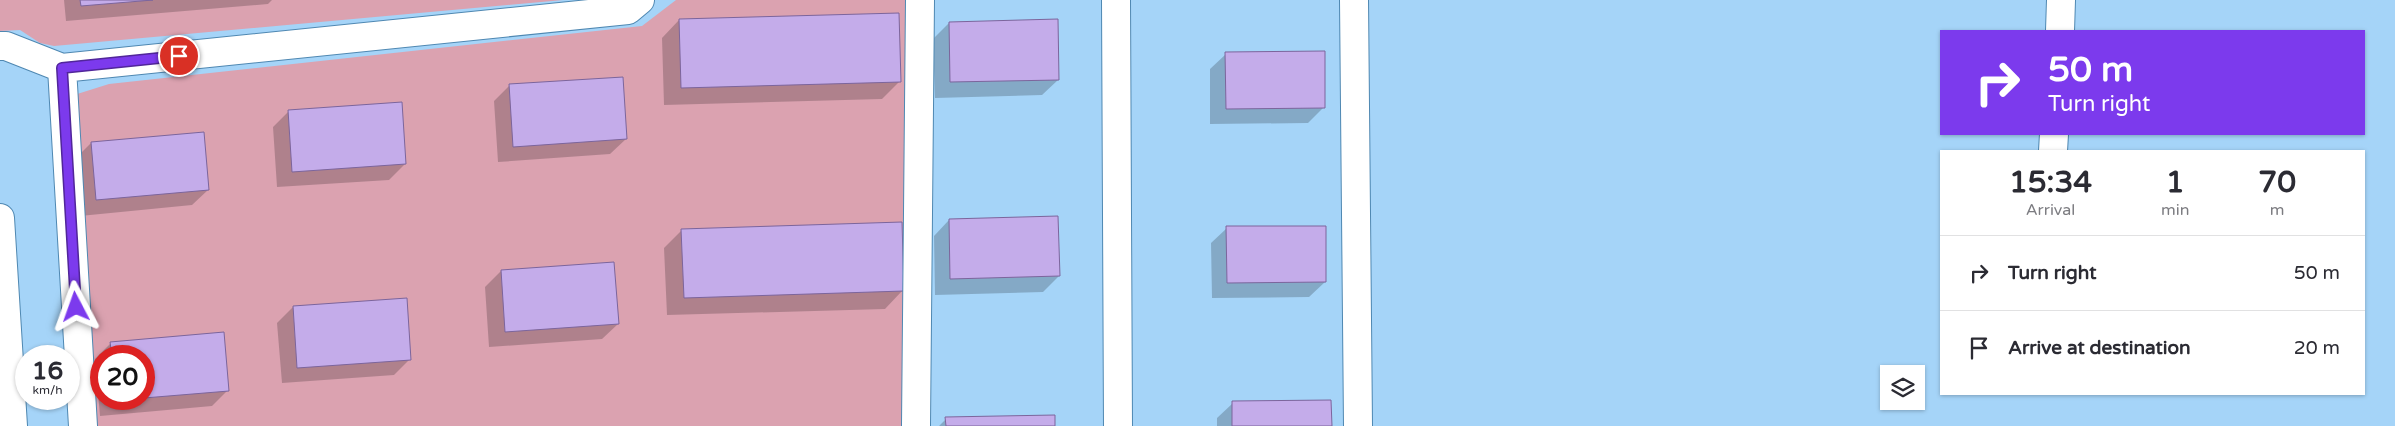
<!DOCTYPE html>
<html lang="en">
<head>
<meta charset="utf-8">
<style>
	:root { --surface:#fff; --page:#f2f2f3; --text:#2b2b33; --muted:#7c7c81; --line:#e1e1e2 }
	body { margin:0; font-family:"Varela Round",sans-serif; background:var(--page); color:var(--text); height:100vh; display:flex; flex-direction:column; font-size:19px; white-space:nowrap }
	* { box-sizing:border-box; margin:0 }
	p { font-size:16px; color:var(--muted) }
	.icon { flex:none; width:28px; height:28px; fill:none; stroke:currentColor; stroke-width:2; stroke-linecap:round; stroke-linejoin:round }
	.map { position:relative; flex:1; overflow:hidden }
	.details { position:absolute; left:1940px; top:150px; width:425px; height:245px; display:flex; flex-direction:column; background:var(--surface); border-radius:0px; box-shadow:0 1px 4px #0004 }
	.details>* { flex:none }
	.guide { position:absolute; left:1940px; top:30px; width:425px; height:105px; border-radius:0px; box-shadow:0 1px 4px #0004; background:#7c3aed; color:#fff; overflow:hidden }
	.buttons { position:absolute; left:1880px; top:365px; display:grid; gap:10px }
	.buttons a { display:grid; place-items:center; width:45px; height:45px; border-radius:0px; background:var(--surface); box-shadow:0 1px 4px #0004; font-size:25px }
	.speed { position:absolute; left:15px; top:345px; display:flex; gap:10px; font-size:25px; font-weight:700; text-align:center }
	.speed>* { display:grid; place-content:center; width:65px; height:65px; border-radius:50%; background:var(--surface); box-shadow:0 1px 4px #0004; line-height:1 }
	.speed small { font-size:12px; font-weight:400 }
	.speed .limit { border:8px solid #d22; background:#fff; color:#111 }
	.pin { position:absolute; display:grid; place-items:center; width:42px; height:42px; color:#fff; margin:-21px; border:2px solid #fff; border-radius:50%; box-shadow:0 1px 5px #0007 }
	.me { position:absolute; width:55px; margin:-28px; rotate:356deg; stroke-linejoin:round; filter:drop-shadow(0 0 4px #0008) }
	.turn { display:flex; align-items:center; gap:18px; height:105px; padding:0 25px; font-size:22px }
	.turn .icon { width:65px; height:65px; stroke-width:2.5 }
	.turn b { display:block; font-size:35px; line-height:42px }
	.eta { display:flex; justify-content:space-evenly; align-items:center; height:85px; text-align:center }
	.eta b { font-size:30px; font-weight:800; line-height:35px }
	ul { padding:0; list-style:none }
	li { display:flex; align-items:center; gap:15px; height:75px; padding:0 25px; border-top:1px solid var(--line) }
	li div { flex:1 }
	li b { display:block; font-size:19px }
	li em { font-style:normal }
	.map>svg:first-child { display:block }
	.green { fill:#dba2b0; fill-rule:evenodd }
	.shadow { fill:#0003; fill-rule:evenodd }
	.building { fill:#c4acea; stroke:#7c659c }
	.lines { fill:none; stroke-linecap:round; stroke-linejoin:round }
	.minor-casing { stroke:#4f88b2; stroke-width:30 }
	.minor { stroke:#fff; stroke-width:28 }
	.route-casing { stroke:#51269a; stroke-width:12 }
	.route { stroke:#7c3aed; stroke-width:9 }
</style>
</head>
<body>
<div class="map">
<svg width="2395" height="426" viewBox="0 0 2395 426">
	<rect width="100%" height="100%" fill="#a5d4f8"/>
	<!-- green -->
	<path class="green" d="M0,0H563L54,46L40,43L20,30L0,31Z
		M676,0H907L906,426H94L74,95L109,84L642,26ZM101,356H144V399H101Z"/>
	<!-- shadow -->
	<path class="shadow" d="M64,0H272L268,4L66,21Z
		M679,20L900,81L882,99L664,105L662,38Z
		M949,23L1058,80L1042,95L935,98L933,39Z
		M1226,54L1324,107L1308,123L1210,124V69Z
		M509,86L626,139L610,154L498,162L494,101Z
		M288,112L405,164L389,180L277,187L273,127Z
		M91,143L208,190L192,205L80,216L75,159Z
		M949,220L1059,276L1043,292L935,295L934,236Z
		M1227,228L1325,282L1309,297L1212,298L1211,243Z
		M682,230L902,291L885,309L667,315L664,248Z
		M501,271L618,324L602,339L489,347L485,287Z
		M293,307L410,359L394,375L282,383L277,323Z
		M223,333L228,390L212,406L100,416L95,359L111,343ZM101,356H144V399H101Z
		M1233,403L1330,426H1217V418Z
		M946,419L1054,426H939Z"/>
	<!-- building -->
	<path class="building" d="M80,0H153L81,6Z
		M899,13L901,82L681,88L679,19Z
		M1058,19L1059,80L950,82L949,22Z
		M1325,51V108L1226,109L1225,52Z
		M623,77L627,139L513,147L509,84Z
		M402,102L406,164L292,172L288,110Z
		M204,132L209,190L96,200L91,142Z
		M1058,216L1060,276L950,279L949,219Z
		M902,222L904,291L684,298L681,229Z
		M1226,226H1326V282L1227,283Z
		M614,262L619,324L505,332L501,270Z
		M407,298L411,360L297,368L293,306Z
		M224,332L229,391L144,398V356H112L110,342Z
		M1331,400L1332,426H1232V401Z
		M1055,415V426H946L945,417Z"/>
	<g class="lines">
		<!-- minor casing -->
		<g class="minor-casing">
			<path id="minor" d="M1116,0L1118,426
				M1354,0L1358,426
				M2060,31L2061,0
				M0,46H6L62,68
				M2053,151L2054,134
				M0,218L13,426
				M83,426L62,68L628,10L640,0
				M916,426L920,0"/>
		</g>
		<!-- minor -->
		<use href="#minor" class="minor"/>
	</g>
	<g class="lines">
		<!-- route casing -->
		<g class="route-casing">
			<path id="route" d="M76,307L62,68L179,56"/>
		</g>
		<!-- route -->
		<use href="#route" class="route"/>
	</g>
</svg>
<div class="buttons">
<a><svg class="icon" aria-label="layers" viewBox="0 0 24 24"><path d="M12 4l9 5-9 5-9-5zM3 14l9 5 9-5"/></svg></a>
</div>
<div class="speed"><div>16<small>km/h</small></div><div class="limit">20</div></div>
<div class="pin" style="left:179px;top:56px;background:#d93025"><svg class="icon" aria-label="arrive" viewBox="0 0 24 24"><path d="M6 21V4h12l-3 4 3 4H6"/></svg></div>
<svg class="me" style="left:76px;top:307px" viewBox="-20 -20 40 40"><path d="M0-17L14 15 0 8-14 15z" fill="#7c3aed" stroke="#fff" stroke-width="4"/></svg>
<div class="guide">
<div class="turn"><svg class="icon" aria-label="right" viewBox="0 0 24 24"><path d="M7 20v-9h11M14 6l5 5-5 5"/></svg><div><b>50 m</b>Turn right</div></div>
</div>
<section class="details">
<div class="eta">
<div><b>15:34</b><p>Arrival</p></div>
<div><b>1</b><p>min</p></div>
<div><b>70</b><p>m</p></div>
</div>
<ul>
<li><svg class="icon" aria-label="right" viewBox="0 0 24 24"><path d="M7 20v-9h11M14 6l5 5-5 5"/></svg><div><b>Turn right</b></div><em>50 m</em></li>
<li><svg class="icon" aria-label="arrive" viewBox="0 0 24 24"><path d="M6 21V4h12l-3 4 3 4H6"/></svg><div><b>Arrive at destination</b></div><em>20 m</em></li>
</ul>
</section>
</div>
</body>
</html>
